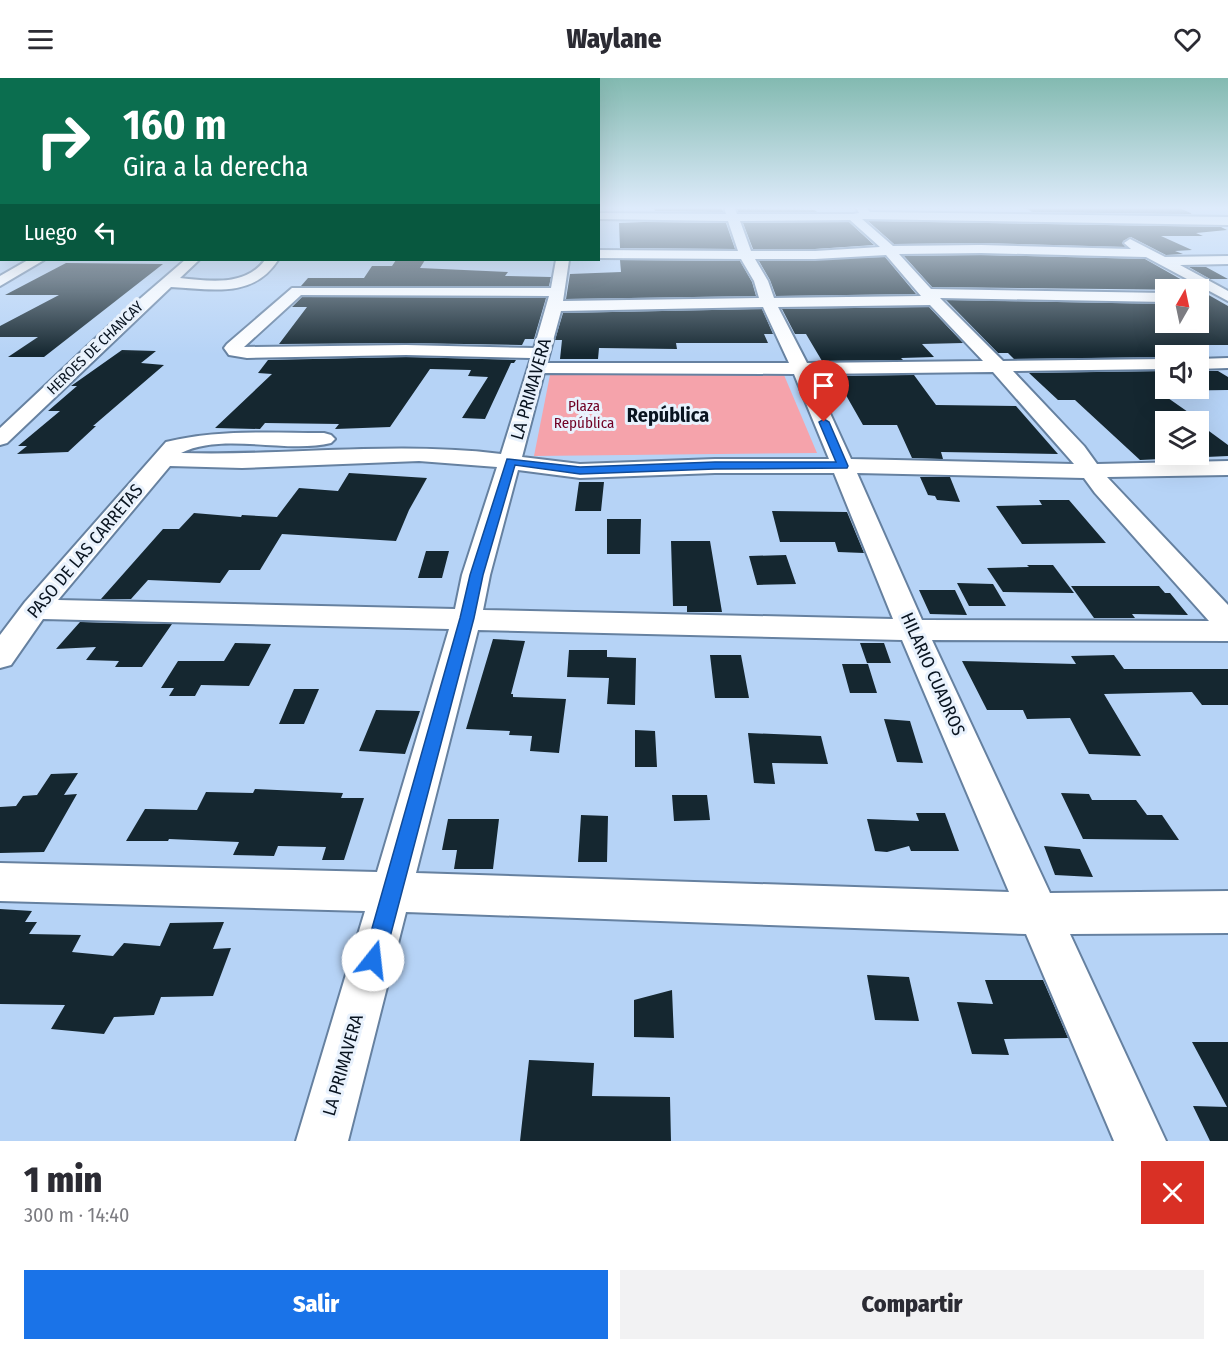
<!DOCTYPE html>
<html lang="es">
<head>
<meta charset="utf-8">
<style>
	:root { --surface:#fff; --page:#f2f2f3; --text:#2b2b33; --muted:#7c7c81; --accent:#1a73e8 }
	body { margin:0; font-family:"Fira Sans Condensed",sans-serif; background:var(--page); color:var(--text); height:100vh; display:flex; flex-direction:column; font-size:22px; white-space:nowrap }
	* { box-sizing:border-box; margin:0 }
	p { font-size:20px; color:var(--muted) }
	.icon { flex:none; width:33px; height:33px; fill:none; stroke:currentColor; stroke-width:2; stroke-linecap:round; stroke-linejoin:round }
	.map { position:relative; height:1063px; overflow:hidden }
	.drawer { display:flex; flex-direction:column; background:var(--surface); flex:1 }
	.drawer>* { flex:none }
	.guide { position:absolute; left:0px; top:0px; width:600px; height:183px; box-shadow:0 6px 24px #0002; background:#0b6e4f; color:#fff; overflow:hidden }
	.needle { width:39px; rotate:9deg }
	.controls { position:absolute; left:1155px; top:201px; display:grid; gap:12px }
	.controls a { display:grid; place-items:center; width:54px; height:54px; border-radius:0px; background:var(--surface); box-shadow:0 6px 24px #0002; font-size:30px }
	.pin { position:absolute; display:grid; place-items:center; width:51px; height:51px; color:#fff; margin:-62px -26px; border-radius:50% 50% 50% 0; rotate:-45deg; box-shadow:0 0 6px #0007 }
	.pin .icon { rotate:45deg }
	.me { position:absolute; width:66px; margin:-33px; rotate:16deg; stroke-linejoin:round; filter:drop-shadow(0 0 4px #0008) }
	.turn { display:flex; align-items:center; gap:21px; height:126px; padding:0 24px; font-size:27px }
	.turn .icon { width:78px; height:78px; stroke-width:2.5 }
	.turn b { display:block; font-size:42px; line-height:51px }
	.then { display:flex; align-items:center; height:57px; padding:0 24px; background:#0003; gap:12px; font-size:22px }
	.round { display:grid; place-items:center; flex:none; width:63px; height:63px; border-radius:0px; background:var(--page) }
	.summary { display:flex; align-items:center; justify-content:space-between; height:102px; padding:0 24px }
	h1 { font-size:36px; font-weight:800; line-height:45px }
	.primary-button { display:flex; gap:12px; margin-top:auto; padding:12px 24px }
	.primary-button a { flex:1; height:69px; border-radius:0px; background:var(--accent); color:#fff; font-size:24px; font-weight:800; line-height:69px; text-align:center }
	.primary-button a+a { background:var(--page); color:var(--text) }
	header { display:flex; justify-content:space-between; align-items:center; height:78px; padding:0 24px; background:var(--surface); font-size:27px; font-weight:800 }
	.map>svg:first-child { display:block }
	.green { fill:#f5a3ab }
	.building { fill:#152730 }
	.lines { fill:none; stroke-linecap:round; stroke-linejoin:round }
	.minor-casing { stroke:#6681a0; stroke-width:4 }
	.minor { fill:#fff; fill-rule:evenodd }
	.route { fill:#1a73e8; stroke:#114b97; stroke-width:1.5 }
	.labels { text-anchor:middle; stroke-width:6; stroke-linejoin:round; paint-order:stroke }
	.far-street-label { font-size:15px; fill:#091420; stroke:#e9f2fd }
	.far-park-label { font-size:15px; fill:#700024; stroke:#e9f2fd }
	.street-label { font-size:18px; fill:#091420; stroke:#e9f2fd }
	.far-district-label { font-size:20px; font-weight:bold; fill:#091420; stroke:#e9f2fd }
</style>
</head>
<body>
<header><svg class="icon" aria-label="menu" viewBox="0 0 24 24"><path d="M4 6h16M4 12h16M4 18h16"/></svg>Waylane<svg class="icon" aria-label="heart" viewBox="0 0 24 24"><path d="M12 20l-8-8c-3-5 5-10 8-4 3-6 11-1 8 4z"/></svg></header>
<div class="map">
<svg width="1228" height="1063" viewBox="0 0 1228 1063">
	<rect width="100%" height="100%" fill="#b6d3f6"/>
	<!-- green -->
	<path class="green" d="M550,297H784L817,375L534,378Z"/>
	<!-- building -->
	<path class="building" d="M654,129H703L722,131L723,134L655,133Z
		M1024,129H1177L1193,136L1032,134Z
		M737,131L815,132L817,134H738Z
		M868,143L1221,149L1227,152L1196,155L1203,158H1161L1192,172L1175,173L1183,176L1166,177L1131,159L1123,163L1125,169L981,165L894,166Z
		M644,144L726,145L735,171L620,170L619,145Z
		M849,144L874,167L815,171H753L743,145Z
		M981,177L1145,181L1228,228V267H1181L1197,278L1166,279L1014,281L1008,275H998L946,222L1166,226V244H1198V212L932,209L904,178Z
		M885,179L916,216L776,218L770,202L759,183Z
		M396,182H425L420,190L508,194L505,198L551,199L549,208H301L308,200H364L372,188H392Z
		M620,182L740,183L752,204L756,218L566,221L570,196L621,194Z
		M66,185L163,186L44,279H8L38,259H0V248L59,217H5Z
		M1189,189H1206L1228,201H1210Z
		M302,219L546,220L534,261H525L522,267L406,265L279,266L307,229H292Z
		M929,229L963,265L922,266L934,279L901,280L903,282L822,283L806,256H795L782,231Z
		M762,231L773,256H764L768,265H676L677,271L599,270L598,281H560L562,262H555L563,235Z
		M122,272L156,273L141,285L164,287L93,348H96L68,374L17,376L27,368H18L60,333H48L77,308H71Z
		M406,279L516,282L514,285H511L485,341L462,340L488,299L468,298L471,292L430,291L390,349L335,351L339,346L265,345L260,351L215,350L272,296L258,295L268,282Z
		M1166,293V310H1198V293H1218L1228,299V312L1158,313L1188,334H1184L1197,344H1166V376H1198V345L1228,367V378L1140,382L1075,322H1058L1029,295Z
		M914,297L936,327L1016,328L1058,376L941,374L943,381L912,380L897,347H863L835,298Z
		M349,395L427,400L409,432L396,463L282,456L260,492H229L220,505L148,502L131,521H101L163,451H179L194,435L241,439L242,437L277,439L299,410L338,413Z
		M920,399H950L960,424L937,422L935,418L928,417Z
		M579,404H604L601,433H575Z
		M1039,422H1069L1106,465L1022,466L996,428L1042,427Z
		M772,433L847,434L864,475L838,474L835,464H780Z
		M607,441H641L640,476H607Z
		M671,463H710L722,534H687V528H673Z
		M426,473H449L442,500H418Z
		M786,477L796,506L757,507L749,478Z
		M1027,487H1053L1074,515L1003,514L987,490L1029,489Z
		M957,505L993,506L1006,528H969Z
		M1071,508H1159L1165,515H1170L1188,537L1132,536L1135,540H1094Z
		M919,512H955L967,537L930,536Z
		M80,544L111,545L172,546L142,589H115L119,583L86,582L96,569L56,571Z
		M493,561L525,563L511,616H513V619L566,621L559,675L530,673L532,658L509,657L510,653L466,651Z
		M235,565L271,566L249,608L201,607L195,618H169L174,610H161L178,583H224Z
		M860,565H884L891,585H867Z
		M569,572H607V579L636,580L635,627L607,626L609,600L567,599Z
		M710,577H741L749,620H715Z
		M1114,577L1124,591H1228V627H1202L1192,614L1104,616L1141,678L1089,676L1070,640L1027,641L1023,632H987L962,583L1076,586L1071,578Z
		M842,586H868L877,615H850Z
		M294,611H319L304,646H279Z
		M376,632L420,633L405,676L359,673Z
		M884,641L910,643L923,685L897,684Z
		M635,652L655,653L657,689H635Z
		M748,655L821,658L828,686L772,685L775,706L754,705Z
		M78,695L64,717L77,716L44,774L0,775V729L16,728L23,718L37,717L51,696Z
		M255,711L343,715L341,720H364L344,782H322L326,769L278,768L274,778L233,777L239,764L169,761L168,763H126L145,731L197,732L206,714L253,715Z
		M1061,715L1089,716L1092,722H1136L1147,737H1162L1179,762L1083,761Z
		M672,717H707L710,742L674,743Z
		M916,735H945L959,773H911L909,768L887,774L875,773L867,741L919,743Z
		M581,737L608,738L607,784H578Z
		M448,741H499L493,791H454L457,772H442Z
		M1044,768L1080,771L1093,799L1055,797Z
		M0,831L32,833L25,844H37L29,856L81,857L72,874L113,878L124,865L160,868L170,845L224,844L213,871L231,870L213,918L161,919L154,937L114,939L104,956L51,951L65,927L0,926Z
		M867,897L909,899L919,943L875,942Z
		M985,902H1043L1068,960L1004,961L1009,977L972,976L957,924L993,926Z
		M672,912L674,960L634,959V922Z
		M1192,964H1228V1063H1210L1193,1028L1227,1029Z
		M529,982L594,985L592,1018L670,1019L671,1063H520Z"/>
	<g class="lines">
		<!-- minor casing -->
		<g class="minor-casing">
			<path id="minor" d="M724,129H734L737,136H853L859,135L856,129H866L870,134L1228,139V147L862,141L893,168L981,167L1131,171L1124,165L1130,161L1165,179L1228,178V186L1180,187L1228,213V223L1146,179L981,175L899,176L931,211L1166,215V224L940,220L1003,283L1166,281V291L1013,293L1084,368L1097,386L1228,383V397L1107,399L1228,527V563L932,562L1050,815L1228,813V855L1070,856L1166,1063H1114L1026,856L406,834L348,1063H296L365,833L0,823V785L377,794L449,551L43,541L11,587L0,590V557L25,524L166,364C219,351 270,355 324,355L331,357L335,361L331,365C287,376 223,354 181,375C287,378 395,363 501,376L531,280L406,277L247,280L229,277L224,270L227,266L292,210H551L556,182H569L563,223L759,220L754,203L741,181L598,180V172L738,173L728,143L598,141V135L726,136ZM850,142L880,169L815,173H751L740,143ZM886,177L921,218L774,220L768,203L755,181H815ZM301,217L549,218L534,270L406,267L244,269ZM930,227L983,283L807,285L778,229ZM763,229L789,285H547L561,233ZM993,294L1074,386L851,381L812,296ZM544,295L794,296L829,381H715L580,386L522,379ZM419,383L497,389L462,497L455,531L58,522L170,388L242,390ZM518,392L580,400L715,395H834L893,541L483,532L490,497ZM857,395L1084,400L1095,415L1209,543L922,542ZM478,552L902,562L1009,814L416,795Z
				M28,182H44L0,208V198Z
				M185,182H199L180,200C209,203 245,209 265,182H278C253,221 211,211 171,209L7,365L0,367V350L113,244Z
				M1228,280V290L1198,291V281Z"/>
		</g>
		<!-- minor -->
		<use href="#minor" class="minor"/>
	</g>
	<!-- sky -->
	<linearGradient id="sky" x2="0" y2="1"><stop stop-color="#83bab1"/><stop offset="0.47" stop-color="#deebfb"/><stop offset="1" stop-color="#deebfb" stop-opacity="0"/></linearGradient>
	<rect width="1228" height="277" fill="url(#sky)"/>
	<!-- route -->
	<path class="route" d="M824,341L829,344L848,388L847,390L715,391L580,396L515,387L483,497L474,540L384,882L380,890L373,893L366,890L363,882L460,540L470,497L507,381L580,389L715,384H836L819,344Z"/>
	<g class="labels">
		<!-- far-street labels -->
		<g class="far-street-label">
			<text transform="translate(95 270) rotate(-44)" y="5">HEROES DE CHANCAY</text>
		</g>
		<!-- far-park labels -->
		<g class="far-park-label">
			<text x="584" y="333">Plaza<tspan x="584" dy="17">República</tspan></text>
		</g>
		<!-- street labels -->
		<g class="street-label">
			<text transform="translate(531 311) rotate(-74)" y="6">LA PRIMAVERA</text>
			<text transform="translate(85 473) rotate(-50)" y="6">PASO DE LAS CARRETAS</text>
			<text transform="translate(933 596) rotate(66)" y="6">HILARIO CUADROS</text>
			<text transform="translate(343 987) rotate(-74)" y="6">LA PRIMAVERA</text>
		</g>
		<!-- far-district labels -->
		<g class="far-district-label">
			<text x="668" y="344">República</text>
		</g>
	</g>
</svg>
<div class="controls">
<a><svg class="needle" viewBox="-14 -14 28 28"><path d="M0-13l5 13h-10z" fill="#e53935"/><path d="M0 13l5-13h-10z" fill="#7c7c81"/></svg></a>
<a><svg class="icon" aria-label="sound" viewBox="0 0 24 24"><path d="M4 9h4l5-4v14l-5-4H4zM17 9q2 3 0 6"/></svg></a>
<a><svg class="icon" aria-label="layers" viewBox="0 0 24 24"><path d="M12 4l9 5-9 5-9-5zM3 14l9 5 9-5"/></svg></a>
</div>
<div class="pin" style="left:824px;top:344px;background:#d93025"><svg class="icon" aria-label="arrive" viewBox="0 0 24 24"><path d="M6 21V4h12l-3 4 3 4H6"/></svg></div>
<svg class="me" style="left:373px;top:882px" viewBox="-20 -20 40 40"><circle r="19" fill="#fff"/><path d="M0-13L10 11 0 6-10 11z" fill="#1a73e8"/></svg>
<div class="guide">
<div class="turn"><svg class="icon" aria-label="right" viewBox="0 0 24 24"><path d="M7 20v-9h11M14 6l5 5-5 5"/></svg><div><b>160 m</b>Gira a la derecha</div></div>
<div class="then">Luego<svg class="icon" aria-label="left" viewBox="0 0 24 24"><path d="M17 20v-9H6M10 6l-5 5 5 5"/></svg></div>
</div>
</div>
<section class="drawer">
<div class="summary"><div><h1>1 min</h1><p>300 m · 14:40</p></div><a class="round" style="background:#d93025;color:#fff"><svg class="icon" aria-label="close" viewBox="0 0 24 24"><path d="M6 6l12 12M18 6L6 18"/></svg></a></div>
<div class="primary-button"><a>Salir</a><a>Compartir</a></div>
</section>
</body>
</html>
